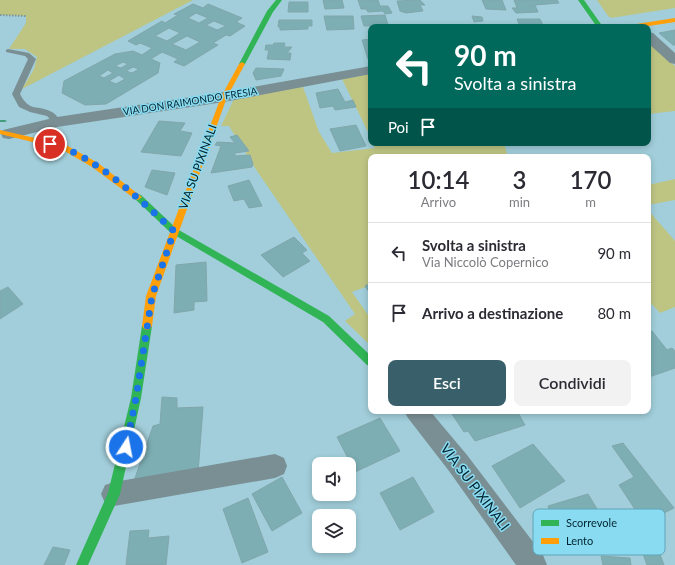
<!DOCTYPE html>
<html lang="it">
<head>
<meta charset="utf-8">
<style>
	:root { --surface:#fff; --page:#f2f2f3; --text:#2b2b33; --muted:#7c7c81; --line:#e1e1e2; --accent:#39606a }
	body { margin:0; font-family:Lato,sans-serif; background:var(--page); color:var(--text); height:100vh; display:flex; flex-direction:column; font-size:15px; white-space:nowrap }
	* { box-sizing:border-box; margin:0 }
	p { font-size:13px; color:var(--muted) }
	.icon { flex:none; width:22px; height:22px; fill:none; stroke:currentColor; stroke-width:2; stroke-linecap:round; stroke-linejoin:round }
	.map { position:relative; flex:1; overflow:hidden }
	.side { position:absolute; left:368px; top:154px; width:283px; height:260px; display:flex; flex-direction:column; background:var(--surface); border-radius:8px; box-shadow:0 2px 6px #0003 }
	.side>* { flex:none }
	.hud { position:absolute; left:368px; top:24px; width:283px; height:122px; border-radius:8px; box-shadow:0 2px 6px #0003; background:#00695c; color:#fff; overflow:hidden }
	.fabs { position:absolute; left:312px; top:457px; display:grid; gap:8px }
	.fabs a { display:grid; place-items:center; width:44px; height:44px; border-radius:8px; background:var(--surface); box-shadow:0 2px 6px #0003; font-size:20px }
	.pin { position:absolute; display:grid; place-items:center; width:34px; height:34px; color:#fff; margin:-17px; border:2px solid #fff; border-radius:50%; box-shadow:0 1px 4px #0007 }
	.me { position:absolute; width:44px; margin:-22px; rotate:11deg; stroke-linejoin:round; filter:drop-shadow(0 0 3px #0008) }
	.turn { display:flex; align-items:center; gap:14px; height:84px; padding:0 20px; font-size:18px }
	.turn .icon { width:52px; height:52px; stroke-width:2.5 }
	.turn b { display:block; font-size:28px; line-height:34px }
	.then { display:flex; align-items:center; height:38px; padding:0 20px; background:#0003; gap:8px; font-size:15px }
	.eta { display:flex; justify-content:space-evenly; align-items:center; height:68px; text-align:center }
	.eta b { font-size:24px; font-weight:600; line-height:28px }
	.cta { display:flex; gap:8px; margin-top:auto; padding:8px 20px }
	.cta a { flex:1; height:46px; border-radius:8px; background:var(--accent); color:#fff; font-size:16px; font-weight:600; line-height:46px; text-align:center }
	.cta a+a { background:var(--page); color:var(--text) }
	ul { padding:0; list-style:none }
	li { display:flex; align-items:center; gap:12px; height:60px; padding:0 20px; border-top:1px solid var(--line) }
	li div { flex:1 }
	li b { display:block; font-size:15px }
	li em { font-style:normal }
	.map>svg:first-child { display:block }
	.green { fill:#bec583 }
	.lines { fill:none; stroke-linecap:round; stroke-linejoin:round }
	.stream { fill:#429c7e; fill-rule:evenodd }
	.building { fill:#7caeb4; stroke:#81a6ac; fill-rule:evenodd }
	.path { stroke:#7c959b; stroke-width:2; stroke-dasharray:1.5 1.5; stroke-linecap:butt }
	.lane { fill:#7a8f94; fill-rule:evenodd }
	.street { fill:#7a8f94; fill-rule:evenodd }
	.fast { fill:#30b455; fill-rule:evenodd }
	.slow { fill:#ff9f0a; fill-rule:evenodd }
	.route { stroke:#1a73e8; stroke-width:7; stroke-dasharray:0 12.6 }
	.labels { text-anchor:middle; stroke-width:3; stroke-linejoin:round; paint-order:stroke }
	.far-street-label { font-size:10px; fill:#01252e; stroke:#89dbf2 }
	.street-label { font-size:12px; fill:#01252e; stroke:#89dbf2 }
	.near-street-label { font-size:14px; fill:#01252e; stroke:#89dbf2 }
	.key { fill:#89dbf2; stroke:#60a4b7; stroke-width:1 }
	.key-label { font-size:11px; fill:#01252e }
</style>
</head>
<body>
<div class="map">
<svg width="675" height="565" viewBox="0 0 675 565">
	<rect width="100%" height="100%" fill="#a1ceda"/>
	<!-- green -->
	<path class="green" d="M0,0H193L22,89L34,69L37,57L25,49H9L26,23V16L0,15Z
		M597,0H675V8L611,18L608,16Z
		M648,41L675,66V111L648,114Z
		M371,74V138L342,79Z
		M303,87L319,132L332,153L375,148L373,143H504L508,157H371V285L352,292L371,319V346L345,321L355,314L257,171L229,126H221L235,97Z
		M675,179V200L648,205V185Z
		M648,210L675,241V307L660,313L648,300Z"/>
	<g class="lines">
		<!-- stream -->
		<path class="stream" d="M0,120H5L7,121L5,122H0Z"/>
	</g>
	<!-- building -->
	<path class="building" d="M323,0H342L344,8L325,9Z
		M358,0H378L380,6H388L392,13L385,14L383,11L368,12L366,9H361Z
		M420,0L425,5H420L423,11L406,13L400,11L397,1Z
		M482,0H502L506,10L486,9Z
		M514,0H557L559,3L535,5L538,12L516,13L512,8H517Z
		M289,2H308V12H288Z
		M193,4L203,8L208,4L242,18L236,22L245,26L230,36L226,35L213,43L218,45L184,66L174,62L178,59L162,52L151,59L160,63L158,73L106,104L85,105L62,93L64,81L115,54L133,51L142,55L152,48L140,43L136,45L128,41L162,21L165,23L178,15L174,14ZM196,13L208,18L199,23L188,18ZM214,21L226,26L217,30L206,25ZM169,28L180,33L167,41L155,36ZM187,36L200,42L186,50L172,44ZM123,62L128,64L121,68L115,66ZM133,67L139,69L132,73L126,71ZM108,70L113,73L104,78L99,76ZM119,75L125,79L116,84L109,81Z
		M385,15L388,25L364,26L361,16Z
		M324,16H353L354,29L327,30Z
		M472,16L482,17L483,21L474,22Z
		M517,19H540L544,27H520Z
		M279,20H312V26H308V29L280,30V27H278Z
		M675,30V45H673L659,33Z
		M371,39V59H368L362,40Z
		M274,43H285L284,47H292L287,53H291L290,60L267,59L269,50H265L266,45H273Z
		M256,68L284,69L281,76L256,80L253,73Z
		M338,89L345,102L353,100L356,107L335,110L333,106L320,108L316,93Z
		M159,121L185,123L180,131L192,133L181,156L141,152Z
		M356,125L366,146L340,151L330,129Z
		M237,135L249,151L235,153V156L250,155L253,164L252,167L211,173L221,146L215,145L217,142L235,143L230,137Z
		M152,170L175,173L167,195L145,187Z
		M249,180L262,206L249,208L244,199L234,201L228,186Z
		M294,237L307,250L302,253L310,261L283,277L261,255Z
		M206,262L207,301L194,302V310L174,313L176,265Z
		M371,283V295L365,286Z
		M8,287L23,304L0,319V291Z
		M652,331L667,350L672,348L675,351V368L649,377L648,332Z
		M162,397L177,398V408L203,407L198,473L133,484L153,426L160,424Z
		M450,411H517L525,425L475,441L468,431L464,432Z
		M380,418L400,451L355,472L337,437Z
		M623,443L674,508L644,523L619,485L634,477L612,446Z
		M533,444L565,481L520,508L492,466Z
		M282,477L302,513L272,531L252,494Z
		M413,477L434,512L400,530L380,493Z
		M588,494L608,527L590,535L552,546L543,528L554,525L548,506Z
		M248,498L268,552L242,563L223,509Z
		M149,530L148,538L169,536L166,565H126L130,531Z
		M53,547L70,550L64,565H44Z
		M658,549L664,565H647L642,551Z
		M601,556L630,558L631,565H603Z"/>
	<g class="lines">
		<!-- path -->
		<path class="path" d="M0,15L26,16"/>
		<!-- lane -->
		<path class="lane" d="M8,49L29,53L36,59L20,94C30,113 37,104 52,112C56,114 59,119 61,122L60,124H54L47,116L30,112L19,107L12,94L28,59L25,56L6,52V50Z"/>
		<!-- street -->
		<path class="street" d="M648,32L653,33L675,53V64L670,63L648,43Z
			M371,66V74L224,102L57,127L9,139L3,138L1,134L3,130L57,117L224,92Z
			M404,411H430L467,455L543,555L547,565H516L449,471L408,418Z
			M275,454L284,458L287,466L284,474L275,478L114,506L105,503L101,494L105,485L114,482Z"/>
		<!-- fast -->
		<path class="fast" d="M276,0H282L273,12L245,64L240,65L239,64L267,11Z
			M578,0H584L603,27H597Z
			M138,194L141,195L177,229L329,316L371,356V366L367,365L323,322L171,233L135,199L134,197Z
			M147,322L150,323L152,326L141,398L120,494L88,565H76L108,493L131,398L142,326L144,323Z"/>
		<!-- slow -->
		<path class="slow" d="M675,18V22L642,27H627L630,25Z
			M242,62L245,64L227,97L156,296L152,326L150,329L147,330L144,329L142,326L146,296L221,97L239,64Z
			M0,130L66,145L98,163L142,197L138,200L135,199L92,167L61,149L0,134Z"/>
	</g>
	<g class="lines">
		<!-- route -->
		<path class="route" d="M50,144C93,153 141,201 174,231L152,296L136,398L126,447"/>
	</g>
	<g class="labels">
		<!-- far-street labels -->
		<g class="far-street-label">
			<text transform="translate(190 101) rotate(-9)" y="4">VIA DON RAIMONDO FRESIA</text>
		</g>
		<!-- street labels -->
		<g class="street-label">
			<text transform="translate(198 167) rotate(-70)" y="4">VIA SU PIXINALI</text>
		</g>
		<!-- near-street labels -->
		<g class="near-street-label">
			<text transform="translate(475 487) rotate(53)" y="5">VIA SU PIXINALI</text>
		</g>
	</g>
	<!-- legend -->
	<rect x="533" y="509" width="132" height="46" rx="6" class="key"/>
	<rect x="541" y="520" width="18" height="6" fill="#30b455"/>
	<rect x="541" y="538" width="18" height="6" fill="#ff9f0a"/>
	<g class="key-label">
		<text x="566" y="527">Scorrevole</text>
		<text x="566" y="545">Lento</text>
	</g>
</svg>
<div class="fabs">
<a><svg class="icon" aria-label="sound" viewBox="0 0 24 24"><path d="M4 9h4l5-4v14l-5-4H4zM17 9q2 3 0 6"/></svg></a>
<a><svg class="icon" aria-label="layers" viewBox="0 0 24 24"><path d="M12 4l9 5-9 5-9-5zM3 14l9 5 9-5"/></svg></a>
</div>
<div class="pin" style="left:50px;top:144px;background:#d93025"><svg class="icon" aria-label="arrive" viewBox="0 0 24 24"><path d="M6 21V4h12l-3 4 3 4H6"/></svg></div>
<svg class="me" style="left:126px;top:447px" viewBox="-20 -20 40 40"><circle r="17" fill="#1a73e8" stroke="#fff" stroke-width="3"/><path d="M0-11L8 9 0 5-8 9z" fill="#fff"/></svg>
<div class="hud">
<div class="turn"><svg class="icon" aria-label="left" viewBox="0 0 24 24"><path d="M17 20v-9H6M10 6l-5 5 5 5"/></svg><div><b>90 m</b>Svolta a sinistra</div></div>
<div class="then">Poi<svg class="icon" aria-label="arrive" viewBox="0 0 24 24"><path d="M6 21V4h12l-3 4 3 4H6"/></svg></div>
</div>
<section class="side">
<div class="eta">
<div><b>10:14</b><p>Arrivo</p></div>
<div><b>3</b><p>min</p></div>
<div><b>170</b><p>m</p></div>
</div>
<ul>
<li><svg class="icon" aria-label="left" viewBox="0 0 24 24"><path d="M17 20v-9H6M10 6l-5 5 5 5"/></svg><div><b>Svolta a sinistra</b><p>Via Niccolò Copernico</p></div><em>90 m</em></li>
<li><svg class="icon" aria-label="arrive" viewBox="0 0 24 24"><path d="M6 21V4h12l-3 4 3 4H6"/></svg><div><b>Arrivo a destinazione</b></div><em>80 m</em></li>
</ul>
<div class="cta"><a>Esci</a><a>Condividi</a></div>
</section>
</div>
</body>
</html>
